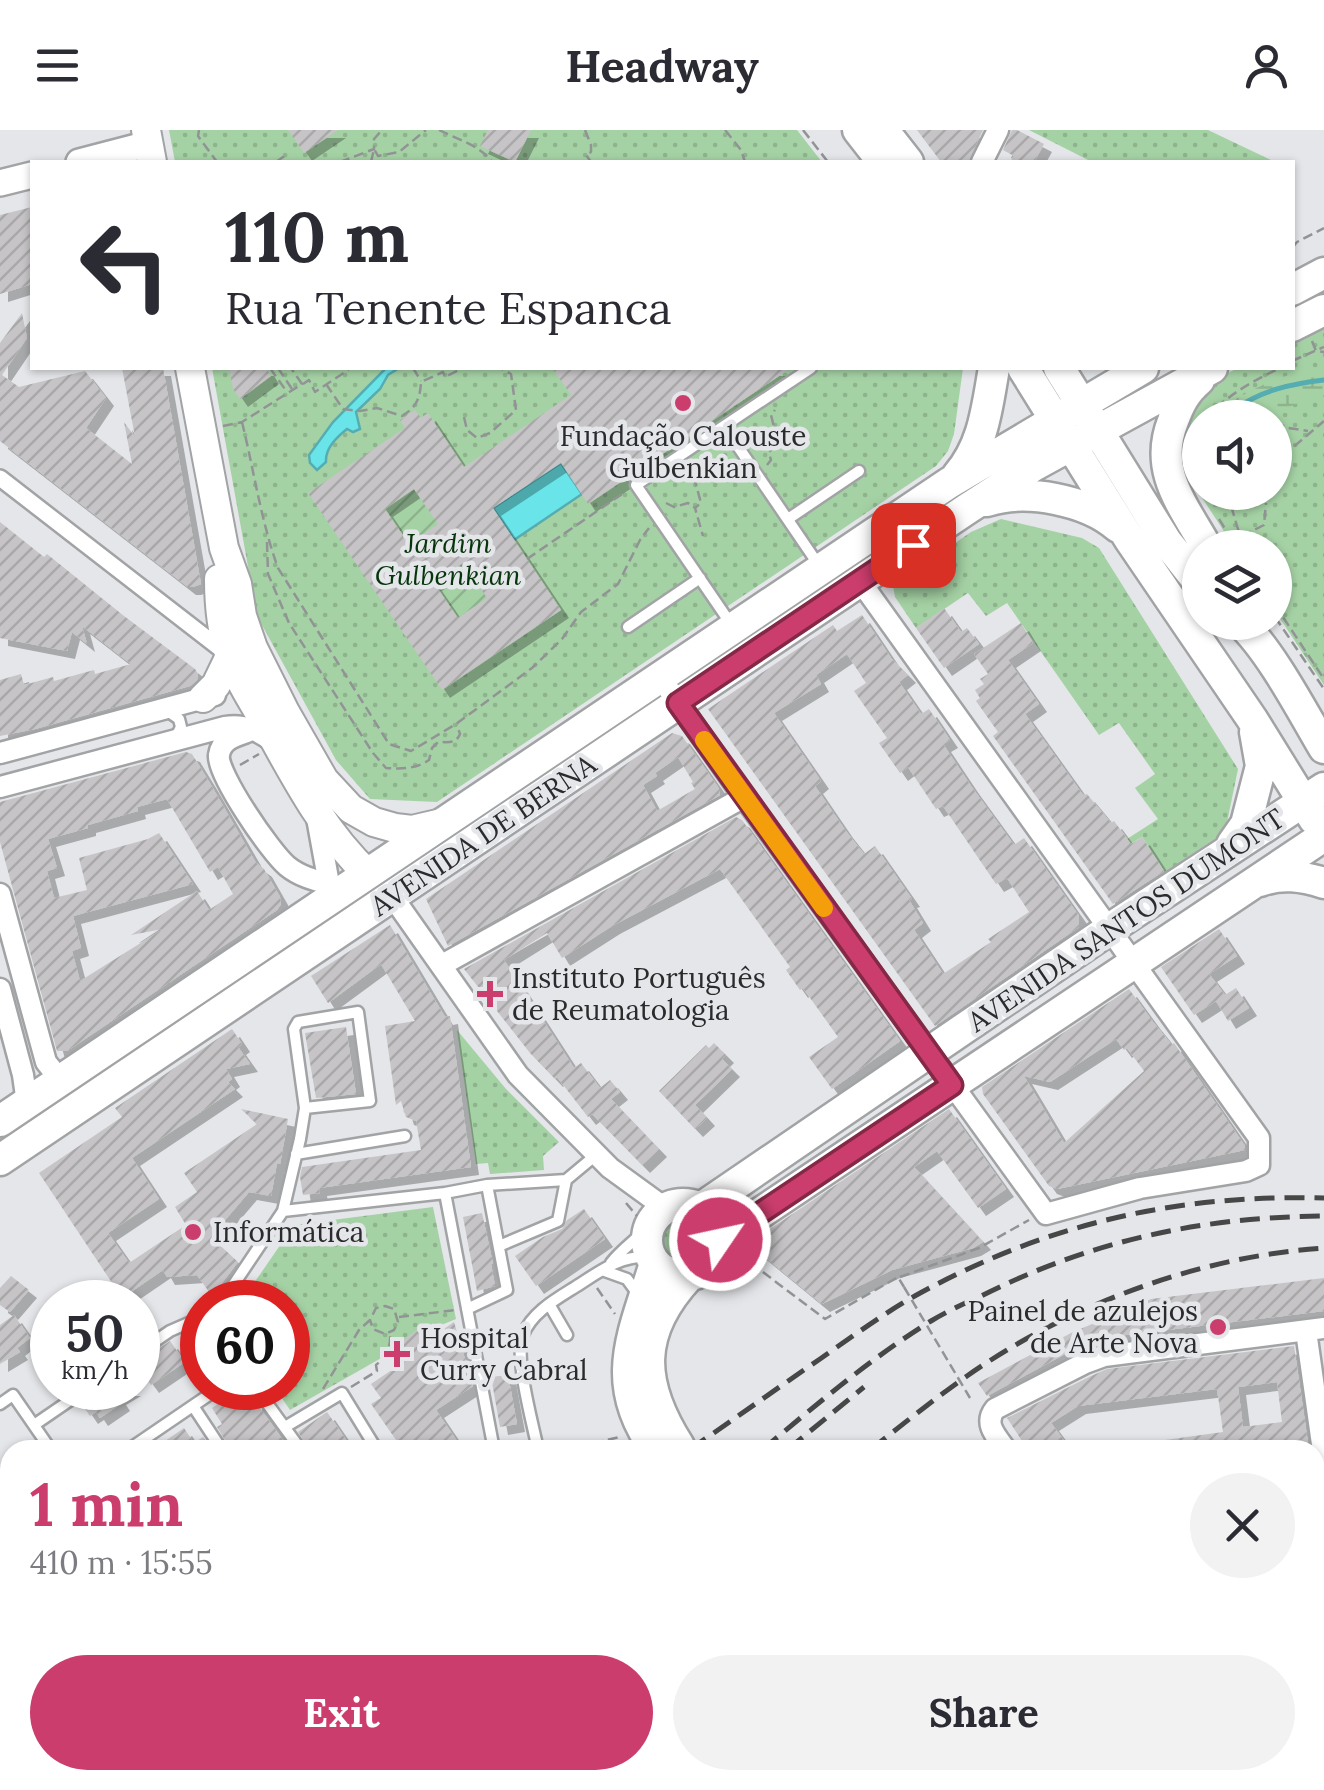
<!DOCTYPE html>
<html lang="en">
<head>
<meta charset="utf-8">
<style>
	:root { --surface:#fff; --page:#f2f2f3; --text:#2b2b33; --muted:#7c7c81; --accent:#cb3d6c }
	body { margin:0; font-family:Lora,serif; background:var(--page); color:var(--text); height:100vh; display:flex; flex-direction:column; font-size:38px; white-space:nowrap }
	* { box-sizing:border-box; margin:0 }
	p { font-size:32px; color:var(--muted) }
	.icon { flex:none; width:55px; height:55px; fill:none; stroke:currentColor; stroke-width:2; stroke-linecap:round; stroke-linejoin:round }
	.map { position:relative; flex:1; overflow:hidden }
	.panel { position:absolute; left:0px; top:1310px; width:1325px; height:350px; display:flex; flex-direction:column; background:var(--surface); border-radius:30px 30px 0 0; box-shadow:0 2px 8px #0004 }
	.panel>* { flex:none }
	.guide { position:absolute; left:30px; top:30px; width:1265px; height:210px; border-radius:0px; box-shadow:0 2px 8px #0004; background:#fff; color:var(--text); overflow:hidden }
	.controls { position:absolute; left:1182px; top:270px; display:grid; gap:20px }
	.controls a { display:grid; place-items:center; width:110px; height:110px; border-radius:50%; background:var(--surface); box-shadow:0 2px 8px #0004; font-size:50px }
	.speed { position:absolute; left:30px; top:1150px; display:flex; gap:20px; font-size:50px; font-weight:700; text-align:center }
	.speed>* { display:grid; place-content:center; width:130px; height:130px; border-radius:50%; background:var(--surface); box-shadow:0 2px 8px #0004; line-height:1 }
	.speed small { font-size:25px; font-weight:400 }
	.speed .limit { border:15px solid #d22; background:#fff; color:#111 }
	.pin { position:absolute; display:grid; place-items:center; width:85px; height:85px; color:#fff; margin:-42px; border-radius:20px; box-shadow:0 5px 15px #0006 }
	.me { position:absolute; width:110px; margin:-55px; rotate:56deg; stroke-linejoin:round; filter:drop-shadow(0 0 8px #0008) }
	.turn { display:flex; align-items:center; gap:35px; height:210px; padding:0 30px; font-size:45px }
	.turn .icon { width:130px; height:130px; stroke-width:2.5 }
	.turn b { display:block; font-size:70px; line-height:85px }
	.round { display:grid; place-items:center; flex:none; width:105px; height:105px; border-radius:52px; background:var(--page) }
	.overview { display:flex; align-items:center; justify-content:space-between; height:170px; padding:0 30px }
	h1 { font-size:60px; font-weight:700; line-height:75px; color:var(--accent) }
	.cta { display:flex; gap:20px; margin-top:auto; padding:20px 30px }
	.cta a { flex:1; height:115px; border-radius:60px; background:var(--accent); color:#fff; font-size:40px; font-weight:700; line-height:115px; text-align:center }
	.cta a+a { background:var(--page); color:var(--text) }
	header { display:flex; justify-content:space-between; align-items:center; height:130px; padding:0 30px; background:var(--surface); font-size:45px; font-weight:700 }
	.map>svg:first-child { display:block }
	.grass { fill:url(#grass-dots); fill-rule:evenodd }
	.wetland { fill:url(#wetland-marsh) }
	.garden { fill:url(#garden-furrows) }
	.water { fill:#69e5ea; stroke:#56adb1; stroke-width:2.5 }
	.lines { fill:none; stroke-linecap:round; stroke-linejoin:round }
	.stream { stroke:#56adb1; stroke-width:5 }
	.building { fill:url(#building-hatch); fill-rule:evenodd; filter:url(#shadow) }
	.primary-tunnel { stroke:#bfc1c3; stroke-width:30; stroke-dasharray:30 15; stroke-linecap:butt }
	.service-casing { stroke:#a1a3a5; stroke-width:15 }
	.pedestrian-casing { stroke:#a1a3a5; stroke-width:20 }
	.minor-casing { stroke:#a1a3a5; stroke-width:25 }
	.tertiary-casing { stroke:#a1a3a5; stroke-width:30 }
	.secondary-casing { stroke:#a1a3a5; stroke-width:32 }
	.primary-casing { stroke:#a1a3a5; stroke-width:35 }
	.path { stroke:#929395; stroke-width:2.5; stroke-dasharray:10 5; stroke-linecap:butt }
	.service { stroke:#fff; stroke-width:10 }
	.pedestrian { stroke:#fff; stroke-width:15 }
	.minor { stroke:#fff; stroke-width:20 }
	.tertiary { stroke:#fff; stroke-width:25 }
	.secondary { stroke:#fff; stroke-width:28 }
	.primary { stroke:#fff; stroke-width:30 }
	.rail { stroke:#474748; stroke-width:5; stroke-dasharray:20 10; stroke-linecap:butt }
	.path-bridge { stroke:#929395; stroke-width:2.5; stroke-dasharray:10 5; stroke-linecap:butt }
	.route-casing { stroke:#842846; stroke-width:25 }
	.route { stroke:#cb3d6c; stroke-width:18 }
	.slow { stroke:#f59e0b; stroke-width:18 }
	.poi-dot { fill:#cb3d6c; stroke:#e4e6e9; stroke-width:4 }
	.labels { text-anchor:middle; stroke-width:9; stroke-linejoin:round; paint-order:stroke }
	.poi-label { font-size:28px; fill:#2b2b2c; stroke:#e4e6e9; text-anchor:start }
	.park-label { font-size:28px; font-style:italic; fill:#06350b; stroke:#e4e6e9 }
	.street-label { font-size:28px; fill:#2b2b2c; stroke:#e4e6e9 }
</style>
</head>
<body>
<header><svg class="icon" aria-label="menu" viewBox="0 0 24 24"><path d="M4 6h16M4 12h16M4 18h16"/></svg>Headway<svg class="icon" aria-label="person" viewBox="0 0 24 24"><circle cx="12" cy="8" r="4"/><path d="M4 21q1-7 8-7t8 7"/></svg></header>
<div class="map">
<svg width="1324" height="1660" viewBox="0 0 1324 1660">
	<defs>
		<pattern id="grass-dots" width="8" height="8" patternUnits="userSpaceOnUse" patternTransform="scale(2.5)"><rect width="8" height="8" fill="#a5d2a5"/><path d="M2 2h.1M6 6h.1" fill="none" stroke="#8eb48e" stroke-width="1.8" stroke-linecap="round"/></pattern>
		<pattern id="wetland-marsh" width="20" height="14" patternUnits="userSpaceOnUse" patternTransform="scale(2.5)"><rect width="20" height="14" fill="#a5d2a5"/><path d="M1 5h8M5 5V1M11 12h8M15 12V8" fill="none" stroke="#8eb48e"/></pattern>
		<pattern id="garden-furrows" width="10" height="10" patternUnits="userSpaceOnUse" patternTransform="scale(2.5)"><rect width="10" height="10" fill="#a5d2a5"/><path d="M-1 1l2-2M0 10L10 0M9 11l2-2" fill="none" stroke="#8eb48e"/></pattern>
		<pattern id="building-hatch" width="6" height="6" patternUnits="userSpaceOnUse" patternTransform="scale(2.5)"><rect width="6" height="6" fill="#c6c4c6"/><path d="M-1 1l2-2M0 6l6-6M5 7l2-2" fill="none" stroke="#aaa9aa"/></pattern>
		<filter id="shadow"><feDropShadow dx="8" dy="8" stdDeviation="0" flood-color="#0004"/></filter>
	</defs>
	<rect width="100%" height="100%" fill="#e4e6e9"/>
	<!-- grass -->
	<path class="grass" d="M169,0H797L822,32H175Z
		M1029,0H1208L1275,32H1092Z
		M1324,193V555L1275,481V418L1234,417L1183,338L1175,305L1214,250L1238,238H1292L1293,210ZM1200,288H1275V362H1200Z
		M212,238H963L954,304L948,321L936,336L437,672L370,669L336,630L257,486Z
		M1001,389L1082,408L1099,418L1238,639L1225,702L1165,742L1142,707L1130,714L1127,709L1158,689L1135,658L1155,644L1119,593L1099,605L1007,473L986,486L968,463L916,498L895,467L893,456L971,402Z
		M457,900L506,959L559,1012L543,1026L544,1040L490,1044L488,1033L476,1034Z
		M433,1077L456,1189L434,1198L290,1280L275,1258H288V1172H241L294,1095Z
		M661 1111a21 21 0 1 1 42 0a21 21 0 1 1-42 0Z"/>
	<!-- wetland -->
	<path class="wetland" d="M1324,237V265L1285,278L1272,287L1249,285V287H1218L1220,278C1258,256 1281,244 1324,237Z"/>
	<!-- garden -->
	<path class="garden" d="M414,359L438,394L409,414L385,379Z
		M463,433L487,468L458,488L434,453Z"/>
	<!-- water -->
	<path class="water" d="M386,238H399L388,245L380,259L356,282L360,299L353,302L347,299C337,307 325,318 326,332L317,340L310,333L309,325L333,292Z
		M561,333L582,364L514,410L493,378Z"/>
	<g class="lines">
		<!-- stream -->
		<path class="stream" d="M1235,279C1262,260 1291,254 1324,250"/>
	</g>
	<!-- building -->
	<path class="building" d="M288,0H338L304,23Z
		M488,0H531L515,32L480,16Z
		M917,0H983L968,32H941Z
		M1012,0H1017L1044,14L1034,32H1010L1014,26L1003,20Z
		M32,77V154L0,164V85Z
		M22,183L27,208L2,245L19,257L85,241L106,268L86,298L132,334L124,292L135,307L122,238H163L201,454L193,457H188L0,311V213Z
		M229,238H266L271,246L240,269L233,259Z
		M552,238H791L588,374L561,333L493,378L561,480L442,560L308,363L405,298L400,290L415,280L421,288L428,283L464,337L571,265ZM414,359L438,394L409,414L385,379ZM463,433L487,468L458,488L434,453Z
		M0,392L44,427L47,424L124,486L195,539L198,544L197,550L190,556L35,599L0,606V550L21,544L24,555L53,547L54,551L94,540L95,544L131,534L82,496L87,514L72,502L67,521L0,508Z
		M944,478L961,502L967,498L979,514L944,538L916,498Z
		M862,485L891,528L908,545L899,552L921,584L929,579L950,610L943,614L971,656L1014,715L1024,708L1079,786V797L935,896L708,579L833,495L837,501ZM847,524L866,553L854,561L887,608L879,613L900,643L908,637L936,679L943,676L996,754L1007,748L1029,782L988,809L991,812L943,844L914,800L923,793L909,770L912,769L875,716L864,724L845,700L815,656L821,651L774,583L821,554L816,545Z
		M1021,493L1033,513L1008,530L1039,574L1025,584L1083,665L1087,664L1111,693L1114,691L1131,714L1142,707L1164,741L1113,774L993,606L998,602L976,571L980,568L975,560L984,554L980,549L988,544L974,524Z
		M672,603L682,606L718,657L720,665L448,816L426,769ZM678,627L693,652L691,653L695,659L657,681L643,655L657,646L655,643Z
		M186,622L192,624L211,655L256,733L264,739L280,767L281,774L277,780L67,921H57L0,712V672ZM167,669L210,742L218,737L233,764L209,780L197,761L131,805L163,799L80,851L72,821L81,818L73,786L193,754L159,703L148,709L79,728L87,760L54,768L47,741L57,738L48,709L88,698V695L138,681L137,677Z
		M736,687L742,690L900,911L832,959L809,927L838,907L803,858L800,860L786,840L790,837L720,739L612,796L562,828L547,803L504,830L574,938L581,933L600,958L610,950L620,962L611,969L659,1019L642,1035L592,984L588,987L557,947L555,949L530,923L464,839Z
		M390,795L445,887L450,886L471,1037L319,1058L320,1063L303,1065L300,1047L302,1037L421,1020L416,991L406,987L401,971L396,975L385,896L415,891L381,834L328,873L311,846Z
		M1219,799L1237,826L1209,844L1225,865L1236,858L1249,878L1228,891L1216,871L1194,885L1161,837Z
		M1129,859L1153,892L1172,915L1174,913L1245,1016V1020L1057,1059L1049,1056L983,964L982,957ZM1116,909L1124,920L1127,918L1144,941L1064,1013L1024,946L1050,952Z
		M346,897L356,964L316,968L305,903Z
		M232,899L242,914L238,917L250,934L226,939L232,949L228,952L235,959L132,1028L159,1069L108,1103L129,1133L186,1095L175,1077L197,1062L184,1043L257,994L241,979L288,989L280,1034L277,1033L271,1066L249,1062L220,1096L222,1099L211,1107L238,1132L212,1166L197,1145L167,1147L163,1140L122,1168L39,1043L122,987L115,978Z
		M714,913L726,925L722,929L732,939L695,975L707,988L695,999L659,961L706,915L709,918Z
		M949,979L1006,1059L978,1078L937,1021L914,1037L983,1112L973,1118L892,1140L822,1174L755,1119V1109Z
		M584,1079L605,1109L536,1156L515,1126L543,1107L562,1099L567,1090Z
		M482,1083L493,1134H491L495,1156L477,1161L463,1087Z
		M11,1146L29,1160L10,1182L0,1175V1158Z
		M1324,1148V1181L1093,1209L987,1266L978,1253L1071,1203L1151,1169Z
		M14,1185L30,1208L17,1218L20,1222L0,1234V1195Z
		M454,1192L473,1256L436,1280L463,1320H403L371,1274L381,1268L371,1254L411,1227L400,1212L424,1195L432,1207Z
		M170,1211L185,1232L151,1255L138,1237V1232Z
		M1294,1216L1309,1320H1152L1151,1312L1223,1302L1217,1259L1078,1276L1051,1293L1071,1320H1028L1007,1288L1091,1246L1107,1239ZM1277,1252L1282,1292L1243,1297L1238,1257Z
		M508,1245L517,1294L500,1297L491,1247Z
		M97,1258H133L118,1267L122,1273L100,1288L96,1282L90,1286L81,1273L94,1265Z
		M240,1259L251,1274L255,1271L290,1320H231L217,1297L222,1294L212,1278Z
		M327,1282L353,1320H310L298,1302Z
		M184,1298L194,1313L203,1307L212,1320H152Z"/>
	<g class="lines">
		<!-- primary-tunnel -->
		<path class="primary-tunnel" d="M798,1660L800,1650
			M820,1660L823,1650"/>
		<!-- service casing -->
		<g class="service-casing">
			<path id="service" d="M724,296L811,238
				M788,389L859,341
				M628,497L700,448
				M733,497L636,355L724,296L820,437
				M166,580L179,589L181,597L175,609
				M296,1024L405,1006
				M445,1063L494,1320
				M283,1081L300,1009L305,978L294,899L298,892L358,882L370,971L305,978
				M499,1116L558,1091L566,1050
				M611,1133C622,1119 636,1110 648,1097
				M602,1140L627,1149L640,1167
				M222,1172L283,1081L445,1063L487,1055L566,1050L596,1025
				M549,1174L567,1205
				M467,1179L507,1160L487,1055
				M138,1223L170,1201L202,1187
				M256,1258L301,1320
				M0,1274L13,1265L51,1320
				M193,1276L222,1320
				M34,1295L88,1258
				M285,1297L342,1263L377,1320
				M128,1320L219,1258
				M538,1320C533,1294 514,1228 523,1205C532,1181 560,1167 580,1154C603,1139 622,1125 651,1127
				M0,1408L10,1401
				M242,1660L254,1650"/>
		</g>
		<!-- pedestrian casing -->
		<g class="pedestrian-casing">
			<path id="pedestrian" d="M0,348L226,523"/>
		</g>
		<!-- minor casing -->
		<g class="minor-casing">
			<path id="minor" d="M982,32L998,0
				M660,547L744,667L1046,1084L1140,1058L1246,1041L1259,1035V1008L860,451
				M247,602C235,606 221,610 219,625C216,643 271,723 287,736C299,746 314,750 329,754
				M0,623L215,565
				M0,657L225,597C245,594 260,601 275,613
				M317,688L329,754L334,761
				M0,764L46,932L61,951
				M392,766L518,945L610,1038L665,1078
				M442,835L744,667
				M0,859L23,945L27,973
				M1306,1201L1324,1328
				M1006,1320C997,1307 983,1294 995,1279L1085,1233L1104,1226L1324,1198
				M1315,1347L1324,1346
				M1315,1469L1324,1482
				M1246,1650L1253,1660"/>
		</g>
		<!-- tertiary casing -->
		<g class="tertiary-casing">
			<path id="tertiary" d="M79,32L148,14
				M0,53L32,45"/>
		</g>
		<!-- secondary casing -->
		<g class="secondary-casing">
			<path id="secondary" d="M146,0L152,32
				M190,238L224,418L237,454L242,486L253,518L285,582L324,650L351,679L374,692L395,698L412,700L442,693
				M219,449C219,473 222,503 230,526C238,548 251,569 263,589C293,643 322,701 368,744
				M203,568L216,555L230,526"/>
		</g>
		<!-- primary casing -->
		<g class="primary-casing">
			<path id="primary" d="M858,0L883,32
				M883,0L908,32
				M1292,160L1324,143
				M1292,196L1324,180
				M1023,238L1130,410L1252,589L1314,689
				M1059,238L1166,411L1200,454
				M1199,250C1185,262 1179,274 1173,291C1153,341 1183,375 1207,418
				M957,346C984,315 987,277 994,238
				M987,371C1026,358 1087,370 1118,397
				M1240,492C1271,521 1302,581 1324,618
				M1232,714L1246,694L1261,636L1255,602
				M1260,751C1282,743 1302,746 1324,753
				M0,991L949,353L1143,238
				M0,1030L967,379L1035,335L1212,238
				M647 1110a36 36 0 1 1 72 0a36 36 0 1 1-72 0Z
				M701,1078L1120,792L1324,658
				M720,1110L1324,706
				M655,1133C634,1203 606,1252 656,1320
				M679,1316C639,1253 636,1203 689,1146"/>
		</g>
		<!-- path -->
		<path class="path" d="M199,0L198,6L217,32
			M439,0C457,9 481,16 492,32
			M585,0L591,15V22L586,25L591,32
			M725,0L741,20L745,32
			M803,0L828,32
			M276,32L283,27L287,32
			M340,32L374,19V9L382,0
			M371,32L374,19L378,26L399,22L426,0
			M1292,118L1297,112L1324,98
			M1312,211L1316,221L1324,222
			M1292,231L1324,217
			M270,238L287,262
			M278,238L292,259
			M406,238H407
			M413,238L421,251
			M303,254L309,250L315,262L348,240V238
			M326,254L343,279L360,281L377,278L402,286C417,277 420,268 421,252L443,242L445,247L463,238
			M464,287L467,300L477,308L490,303L516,280L511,244L500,238
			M1206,288C1227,265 1253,251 1280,238
			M1245,288H1259
			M242,292C254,341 261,391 278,438L389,614L411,621L456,594L532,538L562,509L581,482L618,454L640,410L649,398
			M1275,292L1288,298L1308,301
			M223,296L242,292L302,254L291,238
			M1194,304L1200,294
			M690,332L701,373L695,378L703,406
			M767,335L771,330L769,323L773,316L770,309L775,301L771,285L775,280
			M1275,339L1291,319L1324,291
			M1227,362L1240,406
			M666,373L674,377L688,373L695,378
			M1219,389L1237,418
			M267,412L268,444L289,493L373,623L386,638C402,639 416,639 429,630L432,618L438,612C448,612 456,614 460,604L457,595
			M1247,418L1240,407L1264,395L1266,373
			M527,429L625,362
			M1275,475L1324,549
			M1275,487L1324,559
			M240,635L259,624
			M626,1073L637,1086
			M739,1124L825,1189L898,1147L904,1157
			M900,1147L979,1118L1029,1090
			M597,1158L615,1184
			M399,1187L456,1180
			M351,1257L377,1241L376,1235C386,1226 391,1218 390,1204
			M323,1259L359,1200L370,1190L376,1178L385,1176L394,1179L398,1192L394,1200L385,1204L373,1199L370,1190
			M564,1320L620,1307"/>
		<!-- service -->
		<use href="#service" class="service"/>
		<!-- pedestrian -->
		<use href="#pedestrian" class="pedestrian"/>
		<!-- minor -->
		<use href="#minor" class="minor"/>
		<!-- tertiary -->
		<use href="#tertiary" class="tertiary"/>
		<!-- secondary -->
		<use href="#secondary" class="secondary"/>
		<!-- primary -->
		<use href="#primary" class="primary"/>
		<!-- rail -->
		<path class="rail" d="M689,1320C733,1290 776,1259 820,1229C853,1206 887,1181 922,1162C1050,1093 1178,1064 1324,1068
			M762,1320C816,1275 871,1228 931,1191C946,1182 963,1174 979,1167C1090,1111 1200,1087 1324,1086
			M787,1320L864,1257
			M870,1320C902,1295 934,1269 967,1246C1068,1175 1201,1126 1324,1118
			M295,1660L305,1650
			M384,1660L394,1650
			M457,1660L468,1650"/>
		<!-- path-bridge -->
		<path class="path-bridge" d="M904,1157L970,1268"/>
	</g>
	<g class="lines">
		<!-- route casing -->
		<g class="route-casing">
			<path id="route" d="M720,1110L952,955L678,573L913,415"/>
		</g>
		<!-- route -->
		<use href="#route" class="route"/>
		<!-- slow -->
		<path class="slow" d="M704,610L824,778"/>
	</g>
	<!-- markers -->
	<g class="poi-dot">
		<circle cx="683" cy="273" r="10"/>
		<path d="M485 849h10v10h10v10h-10v10h-10v-10h-10v-10h10z"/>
		<circle cx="193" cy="1102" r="10"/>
		<circle cx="1218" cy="1197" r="10"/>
		<path d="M392 1209h10v10h10v10h-10v10h-10v-10h-10v-10h10z"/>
	</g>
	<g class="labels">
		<!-- poi labels -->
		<g class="poi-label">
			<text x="683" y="316" text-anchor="middle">Fundação Calouste<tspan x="683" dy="32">Gulbenkian</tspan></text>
			<text x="512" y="858">Instituto Português<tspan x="512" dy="32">de Reumatologia</tspan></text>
			<text x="213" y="1112">Informática</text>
			<text x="1198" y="1191" text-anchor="end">Painel de azulejos<tspan x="1198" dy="32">de Arte Nova</tspan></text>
			<text x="420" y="1218">Hospital<tspan x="420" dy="32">Curry Cabral</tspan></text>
		</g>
		<!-- park labels -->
		<g class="park-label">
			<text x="448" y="423">Jardim<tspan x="448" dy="32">Gulbenkian</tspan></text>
		</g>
		<!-- street labels -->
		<g class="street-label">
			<text transform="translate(483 705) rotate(-34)" y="10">AVENIDA DE BERNA</text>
			<text transform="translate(1126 790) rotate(-34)" y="10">AVENIDA SANTOS DUMONT</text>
		</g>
	</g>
</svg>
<div class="controls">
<a><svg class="icon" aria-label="sound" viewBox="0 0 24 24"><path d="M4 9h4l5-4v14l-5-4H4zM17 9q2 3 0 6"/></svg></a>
<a><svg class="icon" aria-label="layers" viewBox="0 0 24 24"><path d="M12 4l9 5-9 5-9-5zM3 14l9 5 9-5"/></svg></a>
</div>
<div class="speed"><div>50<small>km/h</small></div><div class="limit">60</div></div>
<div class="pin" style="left:913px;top:415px;background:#d93025"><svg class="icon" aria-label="arrive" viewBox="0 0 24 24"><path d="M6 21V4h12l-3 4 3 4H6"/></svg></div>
<svg class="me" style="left:720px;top:1110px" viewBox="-20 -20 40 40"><circle r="17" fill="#cb3d6c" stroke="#fff" stroke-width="3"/><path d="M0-11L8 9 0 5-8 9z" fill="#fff"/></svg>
<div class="guide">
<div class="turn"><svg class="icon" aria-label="left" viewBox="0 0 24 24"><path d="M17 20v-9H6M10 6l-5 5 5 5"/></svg><div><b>110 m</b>Rua Tenente Espanca</div></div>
</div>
<section class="panel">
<div class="overview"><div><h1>1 min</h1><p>410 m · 15:55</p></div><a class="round"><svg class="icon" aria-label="close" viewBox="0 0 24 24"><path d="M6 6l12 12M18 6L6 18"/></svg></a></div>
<div class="cta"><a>Exit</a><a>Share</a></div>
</section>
</div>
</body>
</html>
